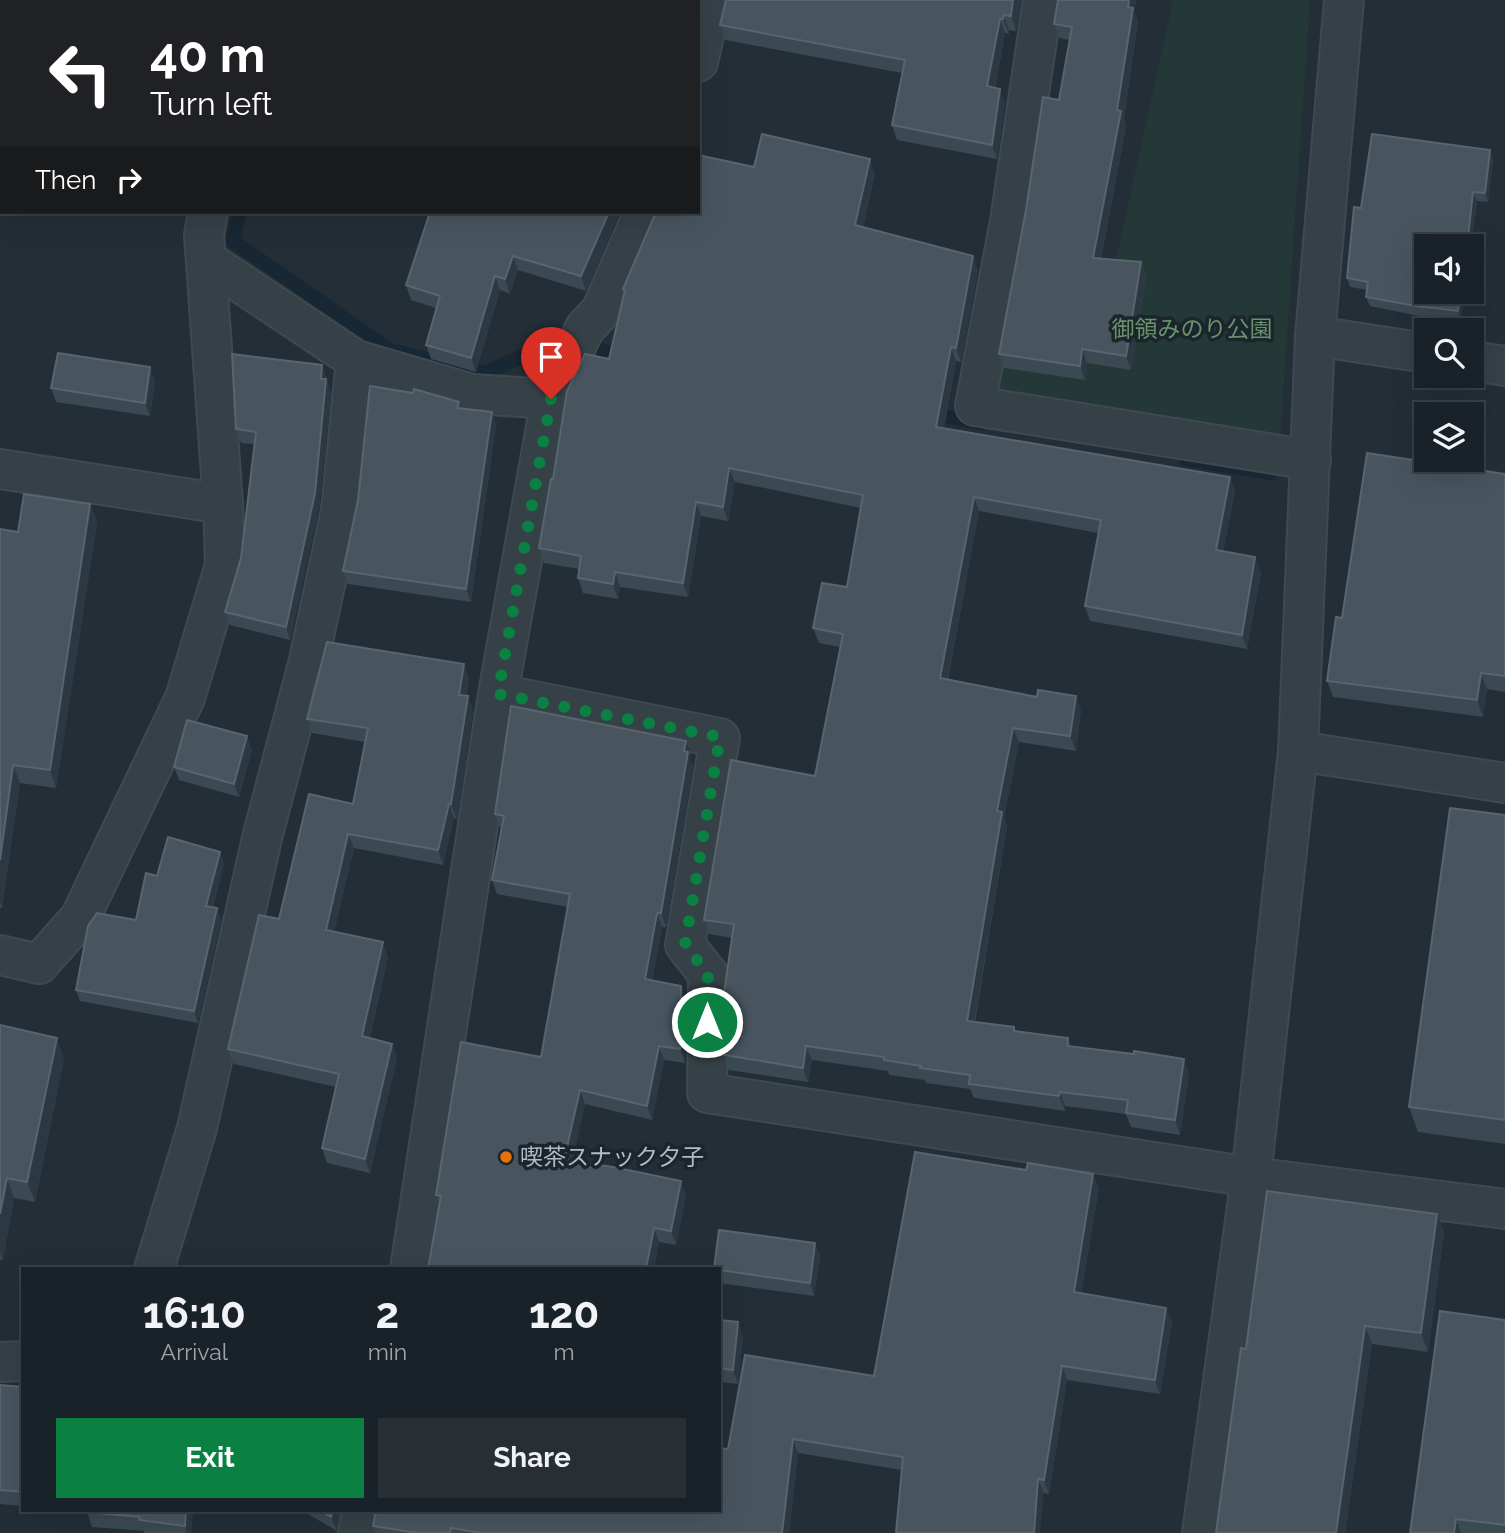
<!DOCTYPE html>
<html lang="en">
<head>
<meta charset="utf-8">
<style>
	:root { --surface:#1a2229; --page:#272f35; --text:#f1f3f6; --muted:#9fa4a8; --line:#383f46; --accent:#0b8043 }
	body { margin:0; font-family:Raleway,"Noto Sans JP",sans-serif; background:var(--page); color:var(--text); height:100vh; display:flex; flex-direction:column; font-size:26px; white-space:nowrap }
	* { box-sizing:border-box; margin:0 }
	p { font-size:23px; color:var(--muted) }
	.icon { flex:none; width:38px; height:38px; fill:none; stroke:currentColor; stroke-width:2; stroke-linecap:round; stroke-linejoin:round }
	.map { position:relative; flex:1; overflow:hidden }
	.details { position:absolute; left:21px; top:1267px; width:700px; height:245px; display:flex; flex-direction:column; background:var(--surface); border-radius:0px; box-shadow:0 7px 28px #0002,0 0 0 2px var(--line) }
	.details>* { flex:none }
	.guide { position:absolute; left:0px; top:0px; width:700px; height:214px; box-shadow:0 7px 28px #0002,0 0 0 2px var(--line); background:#202124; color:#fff; overflow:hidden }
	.buttons { position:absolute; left:1414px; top:234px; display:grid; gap:14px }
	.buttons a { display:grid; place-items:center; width:70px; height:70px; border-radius:0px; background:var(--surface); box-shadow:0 7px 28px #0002,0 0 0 2px var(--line); font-size:35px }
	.pin { position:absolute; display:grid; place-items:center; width:60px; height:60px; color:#fff; margin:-72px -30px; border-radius:50% 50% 50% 0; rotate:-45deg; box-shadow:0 0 7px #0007 }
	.pin .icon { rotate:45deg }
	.me { position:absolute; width:77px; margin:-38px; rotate:0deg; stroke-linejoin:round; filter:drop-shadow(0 0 5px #0008) }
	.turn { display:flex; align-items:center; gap:24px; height:147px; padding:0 35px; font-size:32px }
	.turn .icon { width:91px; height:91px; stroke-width:2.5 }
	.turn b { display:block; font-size:49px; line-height:60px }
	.then { display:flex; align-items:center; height:66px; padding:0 35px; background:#0003; gap:14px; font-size:26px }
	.eta { display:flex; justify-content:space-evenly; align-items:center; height:119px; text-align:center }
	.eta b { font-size:42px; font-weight:700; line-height:49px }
	.primary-button { display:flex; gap:14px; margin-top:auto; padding:14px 35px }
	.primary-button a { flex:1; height:80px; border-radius:0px; background:var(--accent); color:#fff; font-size:28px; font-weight:700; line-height:80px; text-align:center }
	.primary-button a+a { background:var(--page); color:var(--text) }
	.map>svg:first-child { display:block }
	.green { fill:#243837 }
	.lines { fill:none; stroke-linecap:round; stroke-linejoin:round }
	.stream { stroke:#172733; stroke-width:14 }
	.minor-casing { stroke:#3f4951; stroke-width:42 }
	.tertiary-casing { stroke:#3f4951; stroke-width:42 }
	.minor { stroke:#364047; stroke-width:38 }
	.tertiary { stroke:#364047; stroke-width:38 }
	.wall { fill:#3b4953 }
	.shaded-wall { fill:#2c3942 }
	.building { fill:#48555f; stroke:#58656f; stroke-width:2 }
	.route { stroke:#0b8043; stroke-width:12; stroke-dasharray:0 21.6 }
	.food-dot { fill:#e8710a; stroke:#1b252c; stroke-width:2.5 }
	.labels { text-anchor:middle; stroke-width:7; stroke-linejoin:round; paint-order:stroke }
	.park-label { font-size:23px; fill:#6a926d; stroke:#1b252c }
	.poi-label { font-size:23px; fill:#b1bbc4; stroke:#1b252c; text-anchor:start }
</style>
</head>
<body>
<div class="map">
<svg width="1505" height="1533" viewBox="0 0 1505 1533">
	<rect width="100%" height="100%" fill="#232e37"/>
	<!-- green -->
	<path class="green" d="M0,0H214V2H2V196Z
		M1173,0H1310L1280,440L994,393L1020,260L1112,278Z"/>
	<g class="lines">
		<!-- stream -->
		<path class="stream" d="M287,2L288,0
			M239,212L233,241L390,350L485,373L565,337L629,360
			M928,413L980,423
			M1186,459L1271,473"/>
		<!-- minor casing -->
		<g class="minor-casing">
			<path id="minor" d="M1043,0L1010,221L975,406L1311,460
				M246,2V0
				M528,2V0
				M698,62L712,0
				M206,260L356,360L472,394L551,399
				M1315,336L1426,353
				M1472,361L1505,366
				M0,469L223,504
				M498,694L720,738L685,945L708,974L707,1093L1251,1177L1505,1209
				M1298,751L1505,783
				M0,955L39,964L80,918L185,698L225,565L223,504L204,235L208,212
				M154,1269L197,1128L262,838L309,660L341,510L356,360
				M410,1269L498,694L551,399L585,328L601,311L644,212
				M0,1362L23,1361
				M358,1533L362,1510"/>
		</g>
		<!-- tertiary casing -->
		<g class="tertiary-casing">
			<path id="tertiary" d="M1202,1533L1251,1177L1298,751L1315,336L1344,0"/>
		</g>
		<!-- minor -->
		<use href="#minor" class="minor"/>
		<!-- tertiary -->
		<use href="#tertiary" class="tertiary"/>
	</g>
	<!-- wall -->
	<path class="wall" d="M295,0H506L507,2H301Z
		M1021,0L1016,31L1009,30V34L1005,33L995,88L1005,103L997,159L897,140L892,125L902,73L725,40L720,25Z
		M1058,0H1136L1134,11L1138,22L1124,118L1126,126L1101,259L1141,262L1147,276L1131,370L1087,363L1085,380L1004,368L999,354L1059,100L1070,40L1059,38L1054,24Z
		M1490,150L1493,159L1488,202L1477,201L1471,247H1426V292H1464L1461,320L1419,316L1370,306L1366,297L1367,290L1350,287L1347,278L1361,208Z
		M754,167L875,174L863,227L978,270L961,362L956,361L944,429L1230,477L1235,492L1223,552L1261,572L1247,649L1090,621L1085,606L1098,533L979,511L948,679L1081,710L1076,751L1019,742L1004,817L1007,826L975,1022L1014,1027L1016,1031L1068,1038L1071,1047L1189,1073L1180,1135L1131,1127L1126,1114L1065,1106V1111L974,1098L970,1089L926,1083L925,1080L889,1075L888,1071L812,1060L808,1082L729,1070L724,1055L732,938L709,934L704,920L815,776L840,647L819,643L813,628L847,587L861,508L735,482L728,521L701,516L688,597L620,587L618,599L583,593L578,578L579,569L544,563L539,548L553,479L609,359L624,293L623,289Z
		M430,212H620L586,291L518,270L510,294L500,290L476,372L431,359L426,345L436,308L411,300L406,285Z
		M322,365L331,393L319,507L290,640L230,625L225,612L241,558L254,444L241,443L236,429Z
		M155,380L150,416L56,402L51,388Z
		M461,409L496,425L471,602L348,584L343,571Z
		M1505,474V692L1487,689L1483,717L1333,697L1327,681L1342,618Z
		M90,504L97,522L56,788L20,783L2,908H0V529L18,532Z
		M469,679L466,696H468L473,711L457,819L454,818L443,865L354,848L334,932L388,957L370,1038L392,1044L397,1058L370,1173L327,1163L322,1148L336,1087L234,1064L228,1049L279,919L353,804L365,742L312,733L307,719Z
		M686,741L691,755L690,759L693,766L666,927H662L652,981L681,986L686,1000L685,1063L664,1060L652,1120L585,1104L572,1161L686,1195L676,1245L659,1242L654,1269H428L440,1205L436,1195L541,1057L568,907L497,894L492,880L502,828H500L495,814Z
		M252,750L239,797L179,780L174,767Z
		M1505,815V1144L1418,1132L1409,1107Z
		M220,852L224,863L213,907L217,908L221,920L198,1023L80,1001L76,990L136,920L157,876Z
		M0,1025L64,1059L35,1202L14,1198L3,1260H0Z
		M1099,1188L1081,1294L1172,1322L1160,1394L1067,1380L1049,1494L798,1453L789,1533H376L373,1526L728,1449L874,1376Z
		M1437,1214L1444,1232L1428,1352L1372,1344L1345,1533H1216L1246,1349Z
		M815,1243L820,1256L814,1296L719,1283V1269Z
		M719,1320L743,1336L738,1384L719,1382Z
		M1505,1320V1533H1410Z
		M0,1385L23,1387V1506L0,1504Z
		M67,1510H193L191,1533H144V1531L92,1527L87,1512Z
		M301,1510H340L337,1531Z"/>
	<!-- shaded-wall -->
	<path class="shaded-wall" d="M1013,0H1021L1016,31L1011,16Z
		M1129,0H1136L1134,11L1138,22L1124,118L1126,126L1098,272L1093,258L1117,110Z
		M1004,15L1009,30V34L1003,19Z
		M1000,19L1005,33L992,101L987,86Z
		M1000,89L1005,103L997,159L992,145Z
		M1490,150L1493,159L1488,202L1485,193Z
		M870,159L875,174L861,239L855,225Z
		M1473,192L1477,201L1471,247H1467Z
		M609,212H620L586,291L581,276Z
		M513,256L518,270L510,294L505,279Z
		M973,256L978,270L961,362L956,348Z
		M1141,262L1147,276L1131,370L1126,356Z
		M495,276L500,290L476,372L471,358Z
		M1460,292H1464L1461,320L1458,311Z
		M951,347L956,361L942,442L936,427Z
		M1082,349L1087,363L1085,380L1080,366Z
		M322,365L331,393L319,507L290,640L286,627Z
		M150,367L155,380L150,416L145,403Z
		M492,412L496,425L471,602L466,589Z
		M729,468L735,482L728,521L723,507Z
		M1230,477L1235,492L1221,565L1216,550Z
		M974,497L979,511L945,692L940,678Z
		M696,502L701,516L688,597L683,583Z
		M90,504L97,522L56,788L50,770Z
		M1255,557L1261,572L1247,649L1242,635Z
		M615,572L620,587L618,599L613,584Z
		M464,664L469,679L464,709L459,695Z
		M1481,673L1487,689L1483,717L1477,700Z
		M468,696L473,711L457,819L451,804Z
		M1076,696L1081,710L1076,751L1070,736Z
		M1013,728L1019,742L1004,817L1007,826L972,1035L967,1021L997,811Z
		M247,736L252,750L239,797L234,784Z
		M686,741L691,755L690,759L693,766L666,927L661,913Z
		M13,765L20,783L2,908L0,902V860Z
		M449,804L454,818L443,865L438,850Z
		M348,834L354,848L331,944L326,930Z
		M220,852L224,863L210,917L206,906Z
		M217,908L221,920L198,1023L194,1011Z
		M657,913L662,927L650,993L645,979Z
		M383,942L388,957L367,1051L362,1036Z
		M681,986L686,1000L685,1063L680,1049Z
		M57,1038L64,1059L35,1202L27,1182Z
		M392,1044L397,1058L370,1173L365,1159Z
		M659,1046L664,1060L652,1120L647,1106Z
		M806,1046L812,1060L808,1082L803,1068Z
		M1184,1059L1189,1073L1180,1135L1175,1120Z
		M580,1090L585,1104L569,1174L564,1160Z
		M1060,1092L1065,1106V1111L1059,1096Z
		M1093,1174L1099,1188L1079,1306L1074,1292Z
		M7,1178L14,1198L3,1260L0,1253V1214Z
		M681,1181L686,1195L676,1245L671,1231Z
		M1437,1214L1444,1232L1428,1352L1421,1333Z
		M654,1228L659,1242L654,1269H646Z
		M815,1243L820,1256L814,1296L810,1283Z
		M1166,1308L1172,1322L1160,1394L1155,1380Z
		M738,1322L743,1336L738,1384L733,1370Z
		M1365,1326L1372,1344L1345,1533H1336Z
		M1062,1366L1067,1380L1049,1494L1044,1480Z
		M793,1439L798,1453L789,1533H782Z
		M1038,1479L1044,1493L1040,1533H1034Z
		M186,1510H193L191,1533H187L185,1526Z
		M333,1510H340L337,1531L331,1517Z
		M1456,1519L1461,1533H1454Z"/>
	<!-- building -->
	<path class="building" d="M360,0H506L507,2H360Z
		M540,0H681V2H538Z
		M726,0H1013L1011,16L1004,15L1003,19H1000L987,86L1000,89L992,145L892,125L905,60L720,25Z
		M1058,0H1129L1128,7L1133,8L1117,110L1121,111L1093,258L1141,262L1126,356L1082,349L1080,366L999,354L1026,210L1043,97L1059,100L1072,27L1054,24Z
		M762,134L870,159L855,225L973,256L956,348L951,347L936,427L1230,477L1216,550L1255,557L1242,635L1085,606L1101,520L974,497L940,678L1037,697L1038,690L1076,696L1070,736L1013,728L997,811L1002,812L967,1021L1014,1027V1031L1068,1038L1067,1046L1134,1054V1051L1184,1059L1175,1120L1126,1113L1128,1100L1060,1092L1059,1096L969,1084L970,1075L920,1068L921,1066L884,1060V1057L806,1046L803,1068L724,1055V993L734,924L704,920L731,760L815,776L843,634L813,628L822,583L847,587L863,495L729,468L723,507L696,502L683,583L615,572L613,584L578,578L581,556L539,548L551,479H553L567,391L585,354L609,359L625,290L623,289L656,212H698V155L754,167Z
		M1372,134L1490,150L1485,193L1473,192L1467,247H1426V292H1460L1458,311L1416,306L1366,297L1368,282L1347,278L1354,207L1361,208Z
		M430,212H609L581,276L513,256L505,279L495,276L471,358L426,345L440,296L406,285Z
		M58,353L150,367L145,403L51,388Z
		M232,354L322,365L321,379H326L315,493L286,627L225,612L241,558L256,432L236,429Z
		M370,386L413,393L414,389L459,402L457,408L492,412L466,589L343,571L358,500Z
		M1367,453L1505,474V676L1481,673L1477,700L1327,681L1336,617L1342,618Z
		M24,494L90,504L50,770L13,765L0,860V529L18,532Z
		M327,642L464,664L459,695L468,696L451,804H449L438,850L348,834L326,930L383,942L362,1036L392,1044L365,1159L322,1148L339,1074L228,1049L259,915L279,919L309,794L353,804L368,728L307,719Z
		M511,706L686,741L684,751L688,752L661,913H657L645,979L681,986L680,1049L659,1046L647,1106L580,1090L564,1160L613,1167L681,1181L671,1231L654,1228L646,1269H428L441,1196L436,1195L461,1042L541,1057L570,894L492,880L504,816L495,814Z
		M187,720L247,736L234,784L174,767Z
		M1450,808L1505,815V1120L1409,1107Z
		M168,837L220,852L206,906L217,908L194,1011L76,990L88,926L97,913L136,920L146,873L157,876Z
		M0,1025L57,1038L27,1182L7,1178L0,1214Z
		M915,1152L1026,1170L1028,1163L1093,1174L1074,1292L1166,1308L1155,1380L1062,1366L1044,1480L1038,1479L1034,1533H896L903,1457L793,1439L782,1533H482L451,1528L450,1533H417L373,1526L376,1510H719V1448L728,1449L745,1355L874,1376Z
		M1267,1191L1437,1214L1421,1333L1365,1326L1336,1533H1216L1241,1348L1246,1349Z
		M719,1230L815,1243L810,1283L719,1270V1269H714Z
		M1440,1311L1505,1320V1525L1456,1519L1454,1533H1410Z
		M719,1320L738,1322L733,1370L719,1368Z
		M0,1385L23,1387V1492L0,1490Z
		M87,1510H186L185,1526L139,1520L140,1517L87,1512Z
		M320,1510H333L331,1517Z"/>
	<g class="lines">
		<!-- route -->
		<path class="route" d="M551,399L498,694L720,737L685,945L708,974L707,1022"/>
	</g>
	<!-- markers -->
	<circle class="food-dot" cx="506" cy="1157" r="7"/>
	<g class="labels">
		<!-- park labels -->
		<g class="park-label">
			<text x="1192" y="337">御領みのり公園</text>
		</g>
		<!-- poi labels -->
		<g class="poi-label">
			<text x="520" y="1165">喫茶スナック夕子</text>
		</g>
	</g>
</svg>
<div class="buttons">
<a><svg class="icon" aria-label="sound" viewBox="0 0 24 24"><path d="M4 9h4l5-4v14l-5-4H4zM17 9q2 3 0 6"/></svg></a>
<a><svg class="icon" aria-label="search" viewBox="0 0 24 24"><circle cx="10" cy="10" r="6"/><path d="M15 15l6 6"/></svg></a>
<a><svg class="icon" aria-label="layers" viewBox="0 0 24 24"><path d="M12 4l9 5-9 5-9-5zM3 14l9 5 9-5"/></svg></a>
</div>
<div class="pin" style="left:551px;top:399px;background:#d93025"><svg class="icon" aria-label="arrive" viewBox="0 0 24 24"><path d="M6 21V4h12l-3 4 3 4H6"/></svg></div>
<svg class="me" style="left:707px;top:1022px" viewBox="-20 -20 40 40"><circle r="17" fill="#0b8043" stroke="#fff" stroke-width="3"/><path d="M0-11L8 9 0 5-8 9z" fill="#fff"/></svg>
<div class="guide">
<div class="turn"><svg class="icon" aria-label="left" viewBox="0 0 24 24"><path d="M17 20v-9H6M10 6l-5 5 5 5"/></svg><div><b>40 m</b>Turn left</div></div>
<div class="then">Then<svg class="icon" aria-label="right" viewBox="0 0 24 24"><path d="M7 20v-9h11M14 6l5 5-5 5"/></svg></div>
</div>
<section class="details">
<div class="eta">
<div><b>16:10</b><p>Arrival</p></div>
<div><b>2</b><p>min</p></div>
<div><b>120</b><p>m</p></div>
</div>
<div class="primary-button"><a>Exit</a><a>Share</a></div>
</section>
</div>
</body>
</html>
